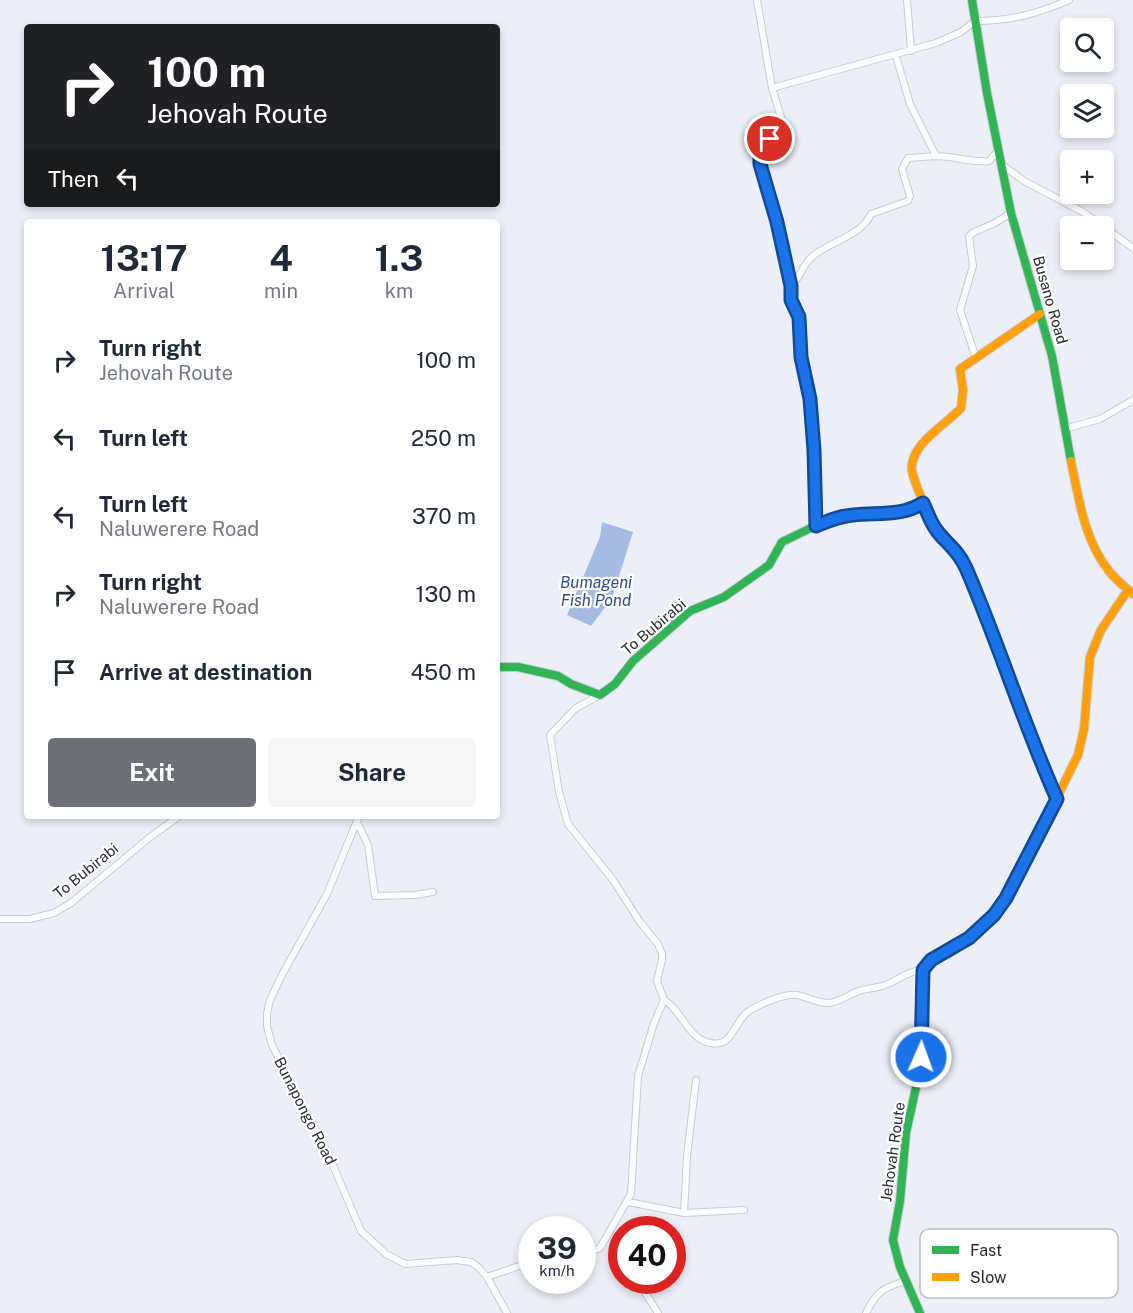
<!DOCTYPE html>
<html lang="en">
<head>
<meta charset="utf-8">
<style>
	:root { --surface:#fff; --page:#f6f6f7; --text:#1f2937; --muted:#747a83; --accent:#6c6f75 }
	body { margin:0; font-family:"Public Sans",sans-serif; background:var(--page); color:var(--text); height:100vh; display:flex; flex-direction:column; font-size:22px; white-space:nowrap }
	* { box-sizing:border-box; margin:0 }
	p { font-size:20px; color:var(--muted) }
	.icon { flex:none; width:33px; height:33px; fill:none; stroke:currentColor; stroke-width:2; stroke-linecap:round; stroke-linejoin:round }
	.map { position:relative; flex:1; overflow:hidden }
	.sheet { position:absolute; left:24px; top:219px; width:476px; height:600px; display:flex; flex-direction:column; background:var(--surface); border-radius:6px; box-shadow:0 3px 9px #0003 }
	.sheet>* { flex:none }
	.top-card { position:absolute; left:24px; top:24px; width:476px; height:183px; border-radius:6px; box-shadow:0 3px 9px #0003; background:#202124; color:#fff; overflow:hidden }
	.tools { position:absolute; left:1060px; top:18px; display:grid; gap:12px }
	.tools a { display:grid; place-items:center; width:54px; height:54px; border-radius:6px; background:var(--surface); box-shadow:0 3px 9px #0003; font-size:30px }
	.speed { position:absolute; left:518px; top:1216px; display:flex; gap:12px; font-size:30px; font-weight:700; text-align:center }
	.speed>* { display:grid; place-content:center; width:78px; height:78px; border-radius:50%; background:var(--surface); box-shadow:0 3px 9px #0003; line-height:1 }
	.speed small { font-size:15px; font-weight:400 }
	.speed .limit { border:9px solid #d22; background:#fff; color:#111 }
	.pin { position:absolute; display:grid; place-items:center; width:51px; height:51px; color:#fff; margin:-26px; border:3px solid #fff; border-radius:50%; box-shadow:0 2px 6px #0007 }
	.me { position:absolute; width:66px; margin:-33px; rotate:2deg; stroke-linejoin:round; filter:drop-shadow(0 0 4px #0008) }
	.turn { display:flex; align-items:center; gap:21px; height:126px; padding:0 24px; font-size:27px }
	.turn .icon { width:78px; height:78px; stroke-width:2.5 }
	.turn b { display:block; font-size:42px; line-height:51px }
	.then { display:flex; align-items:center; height:57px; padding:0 24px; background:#0003; gap:12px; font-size:22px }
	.eta { display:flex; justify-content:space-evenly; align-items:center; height:102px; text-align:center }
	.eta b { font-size:36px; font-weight:700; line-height:42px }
	.primary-button { display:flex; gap:12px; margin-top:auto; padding:12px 24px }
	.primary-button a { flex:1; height:69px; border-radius:6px; background:var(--accent); color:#fff; font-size:24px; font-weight:700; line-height:69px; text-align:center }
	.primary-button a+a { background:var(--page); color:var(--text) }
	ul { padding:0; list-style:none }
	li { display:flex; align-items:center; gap:18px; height:78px; padding:0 24px }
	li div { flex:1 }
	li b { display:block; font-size:22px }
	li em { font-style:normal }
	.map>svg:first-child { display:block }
	.water { fill:#a6bae3 }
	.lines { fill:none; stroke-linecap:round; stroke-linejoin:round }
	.street-casing { stroke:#c7cad0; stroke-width:8 }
	.fast-casing { stroke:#c7cad0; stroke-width:10 }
	.slow-casing { stroke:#c7cad0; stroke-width:10 }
	.street { stroke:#fcfdfe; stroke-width:6 }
	.fast { stroke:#30b455; stroke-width:8 }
	.slow { stroke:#ff9f0a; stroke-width:8 }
	.route-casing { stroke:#114b97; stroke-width:15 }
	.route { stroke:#1a73e8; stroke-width:10 }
	.labels { text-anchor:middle; stroke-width:4.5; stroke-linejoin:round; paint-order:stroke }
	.street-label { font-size:15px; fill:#272a2f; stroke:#fff }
	.water-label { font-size:16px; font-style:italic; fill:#2d4a8e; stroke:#fff }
	.key { fill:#fff; stroke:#bebfc1; stroke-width:1.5 }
	.key-label { font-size:16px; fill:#272a2f }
</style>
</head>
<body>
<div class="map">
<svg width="1133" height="1313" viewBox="0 0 1133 1313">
	<rect width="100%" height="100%" fill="#eceff7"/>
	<!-- water -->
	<path class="water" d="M602,522L633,532L612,598L591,626L567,615L600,537Z"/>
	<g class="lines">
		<!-- street casing -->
		<g class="street-casing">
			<path id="street" d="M757,0L772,88L936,43L961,32L975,21C1010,21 1037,14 1069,0
				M907,0L911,51
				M896,56L910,104L936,156C954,156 972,163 989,161L998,151
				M772,88L781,117L760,158V164L777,222L791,286V300L799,317L801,357L810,399L814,450L816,526
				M1001,164L1024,181L1083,212L1133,248
				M791,286C801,278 802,264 813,256C831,241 861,236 871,214L908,201L910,196L902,169L908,158L936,156
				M976,358L960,310L973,266L969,237L972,233L995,223L1011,213
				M1064,429L1100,419L1133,400
				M923,503C927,511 930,521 935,528C945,543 957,549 966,568C999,644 1024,723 1057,799
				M359,816L327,894L283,973L270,1000L267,1013V1026L272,1045L329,1156L361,1231L386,1254L405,1264L457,1260L471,1262L478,1267L487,1277L507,1313
				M357,822L368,845L375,896L415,895L433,892
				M0,919H30L54,913L71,903L149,838L179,816
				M664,1000C682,1010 687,1038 710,1043C734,1048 734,1020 749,1011C760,1004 785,993 797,995C807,997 818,1003 828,1003C841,1002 850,993 862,990C870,988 878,988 885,985C897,981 909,970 923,970
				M628,1202L684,1213L744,1210
				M684,1213L687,1156L696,1080
				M582,1248L595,1250L600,1248L631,1194L638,1076L654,1023L664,1000L657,981L662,960V954L658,944L640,922L613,880L568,824L559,792L550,735L576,708L600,695
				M487,1277L531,1262
				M641,1286L658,1313
				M866,1313C877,1291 883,1288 905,1281"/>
		</g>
		<!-- fast casing -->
		<g class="fast-casing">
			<path id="fast" d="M972,0L987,93L1011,213L1052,356L1071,461
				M496,667H518L558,676L571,684L600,695L615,684L633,661L690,611L724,597L769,565L782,542L815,526L842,517L893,513
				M920,1313L900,1267L893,1240L900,1201L906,1133L920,1069L923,970C937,953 960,945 977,931C995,918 1007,897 1017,878"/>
		</g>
		<!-- slow casing -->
		<g class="slow-casing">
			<path id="slow" d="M1071,461C1079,499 1084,540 1109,571C1116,580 1125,587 1133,594
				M893,513L906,511L923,503C920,492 914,482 912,471C909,444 946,425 961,408L963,390L960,369L1040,314
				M1017,878L1078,755L1084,729L1090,657L1101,630L1128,590"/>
		</g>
		<!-- street -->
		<use href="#street" class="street"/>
		<!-- fast -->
		<use href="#fast" class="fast"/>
		<!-- slow -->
		<use href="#slow" class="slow"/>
	</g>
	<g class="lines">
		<!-- route casing -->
		<g class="route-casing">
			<path id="route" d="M770,139L760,158V164L777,222L791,286V300L799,317L801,357L810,399L814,450L816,526C828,521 839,516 853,515C878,512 900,517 923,503C927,511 930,521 935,528C945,543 957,548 966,568C999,644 1023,723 1057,799L1006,898L994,915L969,938L931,960L923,970L921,1057"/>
		</g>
		<!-- route -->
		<use href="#route" class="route"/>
	</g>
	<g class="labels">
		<!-- street labels -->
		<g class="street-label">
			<text transform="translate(1050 300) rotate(74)" y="5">Busano Road</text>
			<text transform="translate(654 627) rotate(-40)" y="5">To Bubirabi</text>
			<text transform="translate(86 871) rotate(-39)" y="5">To Bubirabi</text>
			<text transform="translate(305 1111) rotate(63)" y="5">Bunapongo Road</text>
			<text transform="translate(893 1152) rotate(-82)" y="5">Jehovah Route</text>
		</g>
		<!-- water labels -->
		<g class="water-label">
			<text x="596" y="588">Bumageni<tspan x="596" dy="18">Fish Pond</tspan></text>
		</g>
	</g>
	<!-- legend -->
	<rect x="920" y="1229" width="198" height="69" rx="9" class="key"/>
	<rect x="932" y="1246" width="27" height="8" fill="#30b455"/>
	<rect x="932" y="1273" width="27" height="8" fill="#ff9f0a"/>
	<g class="key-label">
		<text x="970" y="1256">Fast</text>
		<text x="970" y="1283">Slow</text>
	</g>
</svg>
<div class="tools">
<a><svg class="icon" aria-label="search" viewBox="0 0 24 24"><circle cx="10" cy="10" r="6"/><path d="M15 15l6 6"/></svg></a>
<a><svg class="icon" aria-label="layers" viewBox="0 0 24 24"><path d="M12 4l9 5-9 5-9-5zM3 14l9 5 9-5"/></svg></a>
<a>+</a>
<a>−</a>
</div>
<div class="speed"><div>39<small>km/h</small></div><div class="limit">40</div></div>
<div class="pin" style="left:770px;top:139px;background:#d93025"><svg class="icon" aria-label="arrive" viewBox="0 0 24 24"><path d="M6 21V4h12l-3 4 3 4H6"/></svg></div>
<svg class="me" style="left:921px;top:1057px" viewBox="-20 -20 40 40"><circle r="17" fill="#1a73e8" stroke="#fff" stroke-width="3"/><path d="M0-11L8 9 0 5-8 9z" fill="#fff"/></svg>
<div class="top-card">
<div class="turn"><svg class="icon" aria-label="right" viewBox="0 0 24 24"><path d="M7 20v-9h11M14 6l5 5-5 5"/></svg><div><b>100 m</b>Jehovah Route</div></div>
<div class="then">Then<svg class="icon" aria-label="left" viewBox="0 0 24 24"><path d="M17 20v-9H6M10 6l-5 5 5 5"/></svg></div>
</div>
<section class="sheet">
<div class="eta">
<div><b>13:17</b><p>Arrival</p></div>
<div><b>4</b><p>min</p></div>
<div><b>1.3</b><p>km</p></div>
</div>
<ul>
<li><svg class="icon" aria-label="right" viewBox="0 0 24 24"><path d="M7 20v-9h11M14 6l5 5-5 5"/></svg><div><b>Turn right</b><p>Jehovah Route</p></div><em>100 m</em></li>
<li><svg class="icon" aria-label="left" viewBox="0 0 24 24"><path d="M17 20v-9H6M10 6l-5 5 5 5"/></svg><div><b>Turn left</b></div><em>250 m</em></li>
<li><svg class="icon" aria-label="left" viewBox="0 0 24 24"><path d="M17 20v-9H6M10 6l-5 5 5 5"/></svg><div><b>Turn left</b><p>Naluwerere Road</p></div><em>370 m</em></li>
<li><svg class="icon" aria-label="right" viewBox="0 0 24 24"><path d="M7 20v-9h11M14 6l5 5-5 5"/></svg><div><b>Turn right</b><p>Naluwerere Road</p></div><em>130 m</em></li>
<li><svg class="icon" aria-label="arrive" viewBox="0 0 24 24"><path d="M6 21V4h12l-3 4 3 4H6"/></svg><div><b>Arrive at destination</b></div><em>450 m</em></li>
</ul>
<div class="primary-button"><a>Exit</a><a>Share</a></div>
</section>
</div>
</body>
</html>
